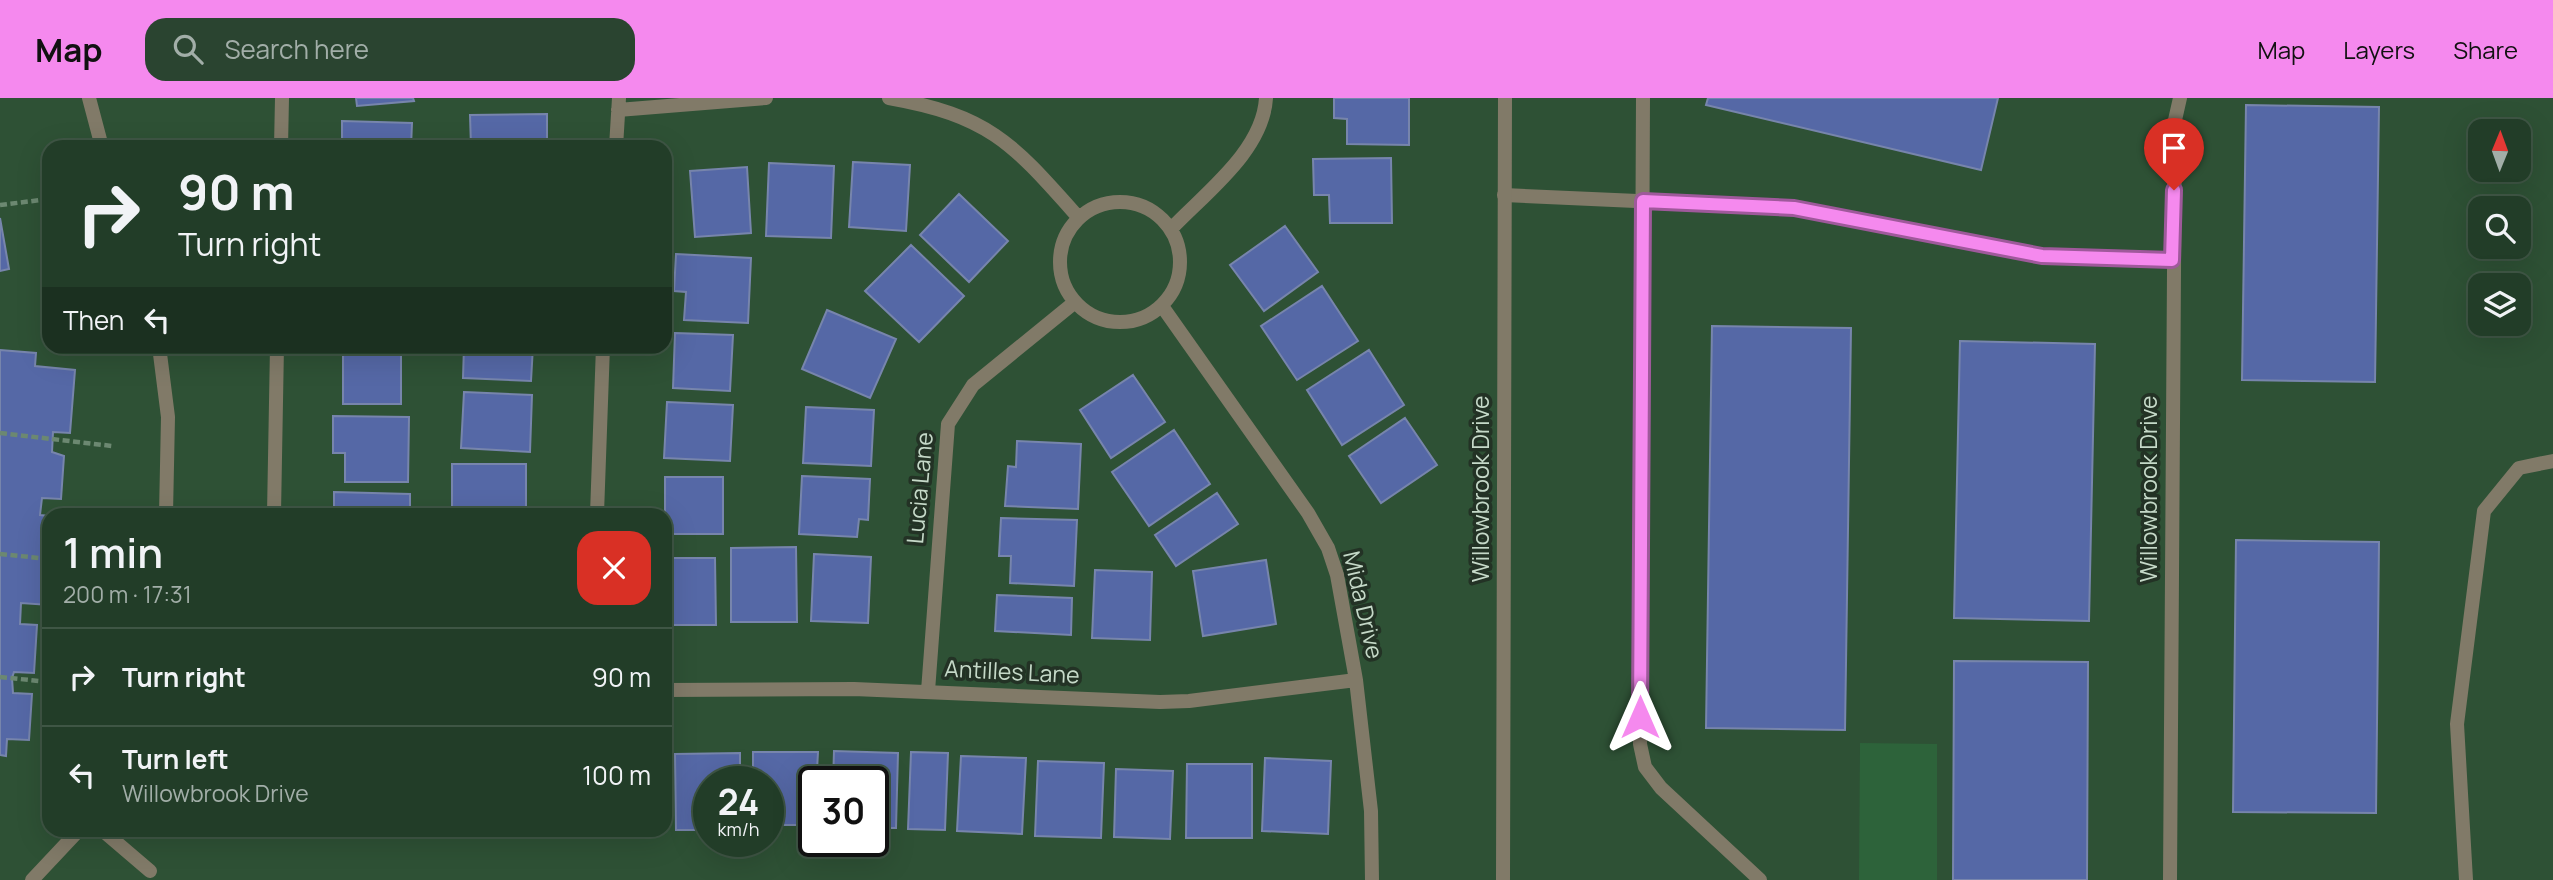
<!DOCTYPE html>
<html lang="en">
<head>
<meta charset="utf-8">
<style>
	:root { --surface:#223d28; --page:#2a4430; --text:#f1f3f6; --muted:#a2aea8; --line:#3f5645; --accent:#f589ee }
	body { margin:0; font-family:Manrope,sans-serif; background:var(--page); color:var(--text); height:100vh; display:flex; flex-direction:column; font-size:26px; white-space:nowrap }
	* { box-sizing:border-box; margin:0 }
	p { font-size:23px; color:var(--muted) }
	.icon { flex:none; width:38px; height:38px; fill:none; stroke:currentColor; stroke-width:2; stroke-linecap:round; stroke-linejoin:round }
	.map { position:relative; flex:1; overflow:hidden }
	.sheet { position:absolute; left:42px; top:410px; width:630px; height:329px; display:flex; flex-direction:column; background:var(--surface); border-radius:21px; box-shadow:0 7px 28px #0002,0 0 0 2px var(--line) }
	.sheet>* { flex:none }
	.hud { position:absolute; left:42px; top:42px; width:630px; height:214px; border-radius:21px; box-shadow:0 7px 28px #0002,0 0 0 2px var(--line); background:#223d28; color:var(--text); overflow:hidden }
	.needle { width:46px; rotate:1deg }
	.tools { position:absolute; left:2468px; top:21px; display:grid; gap:14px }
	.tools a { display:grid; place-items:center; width:63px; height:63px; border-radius:14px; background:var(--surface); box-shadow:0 7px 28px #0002,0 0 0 2px var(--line); font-size:35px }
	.speed { position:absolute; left:693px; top:668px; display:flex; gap:14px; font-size:35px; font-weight:700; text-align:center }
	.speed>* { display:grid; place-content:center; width:91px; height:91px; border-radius:50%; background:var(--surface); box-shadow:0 7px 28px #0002,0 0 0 2px var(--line); line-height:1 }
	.speed small { font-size:18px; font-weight:400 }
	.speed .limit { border:4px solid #111; border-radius:10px; background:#fff; color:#111 }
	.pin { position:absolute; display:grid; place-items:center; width:60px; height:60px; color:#fff; margin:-72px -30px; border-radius:50% 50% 50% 0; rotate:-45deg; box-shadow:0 0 7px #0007 }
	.pin .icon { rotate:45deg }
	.me { position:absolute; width:77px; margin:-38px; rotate:0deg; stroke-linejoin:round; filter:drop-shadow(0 0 5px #0008) }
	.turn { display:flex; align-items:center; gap:24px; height:147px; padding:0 21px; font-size:32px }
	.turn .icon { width:91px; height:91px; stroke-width:2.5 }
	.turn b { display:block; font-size:49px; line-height:60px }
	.then { display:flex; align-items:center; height:66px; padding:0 21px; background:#0003; gap:14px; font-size:26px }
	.round { display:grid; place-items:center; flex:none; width:74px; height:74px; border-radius:21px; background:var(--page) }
	.overview { display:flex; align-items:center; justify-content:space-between; height:119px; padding:0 21px }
	h1 { font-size:42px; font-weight:600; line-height:52px }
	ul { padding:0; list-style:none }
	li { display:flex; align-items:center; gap:21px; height:98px; padding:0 21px; border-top:2px solid var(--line) }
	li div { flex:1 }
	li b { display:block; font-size:26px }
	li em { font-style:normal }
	header { display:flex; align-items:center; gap:42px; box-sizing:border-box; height:98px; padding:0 35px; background:var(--accent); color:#111 }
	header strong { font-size:33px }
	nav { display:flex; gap:38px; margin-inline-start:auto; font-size:24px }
	.search { width:490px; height:63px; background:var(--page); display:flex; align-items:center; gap:18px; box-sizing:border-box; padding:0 24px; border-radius:21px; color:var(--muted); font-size:26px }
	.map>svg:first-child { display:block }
	.green { fill:#2d633a }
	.building { fill:#5568a6; stroke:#7785ac; stroke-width:2 }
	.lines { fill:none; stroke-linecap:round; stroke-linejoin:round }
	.path { stroke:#6c8871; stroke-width:4.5; stroke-dasharray:7 3.5; stroke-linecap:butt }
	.service { stroke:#817a68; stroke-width:14 }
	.minor { stroke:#817a68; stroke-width:14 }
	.route-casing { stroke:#9f599b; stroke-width:18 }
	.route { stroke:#f589ee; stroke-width:12 }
	.labels { text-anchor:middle; stroke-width:7; stroke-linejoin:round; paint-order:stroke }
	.street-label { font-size:23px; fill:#c5d9c8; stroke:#233225 }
</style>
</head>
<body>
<header>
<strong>Map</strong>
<div class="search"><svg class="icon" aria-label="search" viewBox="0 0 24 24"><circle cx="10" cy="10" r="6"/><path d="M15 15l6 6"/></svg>Search here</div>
<nav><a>Map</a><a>Layers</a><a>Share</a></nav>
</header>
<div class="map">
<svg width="2553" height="782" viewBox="0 0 2553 782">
	<rect width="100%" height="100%" fill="#2e5135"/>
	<!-- green -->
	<path class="green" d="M1860,645L1937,646V782H1859Z"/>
	<!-- building -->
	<path class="building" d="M356,0H413L414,3L357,8Z
		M1334,0H1409V47L1347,46V21L1334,20Z
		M1708,0H1998L1981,72L1706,7Z
		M2246,7L2379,9L2375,284L2242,282Z
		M547,16V49H471L470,17Z
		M342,23L412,25L411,49H342Z
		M1391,60L1392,125H1330L1329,97H1314L1313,61Z
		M853,64L910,67L906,133L849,129Z
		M769,65L834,68L831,140L766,138Z
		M747,69L751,135L695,139L690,73Z
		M959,96L1008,143L969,184L920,137Z
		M0,120L9,171L0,173Z
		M1285,128L1318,174L1264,213L1230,167Z
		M911,147L964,198L919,244L865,193Z
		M676,156L751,160L748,225L684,222L686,194L674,193Z
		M1322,188L1358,243L1297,282L1261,228Z
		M827,212L896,241L870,300L802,271Z
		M1712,228L1851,230L1845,632L1706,630Z
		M675,235L733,237L730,293L673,290Z
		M1960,243L2095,246L2089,523L1954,520Z
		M464,248H533L531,283L463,280Z
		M343,250H401V306H343Z
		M0,252L36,255L35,268L75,272L70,335L53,334L52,354L64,358L61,401L42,400L40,417L49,418V507L21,505L20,526L37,527L34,575L14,574L12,580L13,595L32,596L29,642L7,641L6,658L0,657Z
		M1369,252L1404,307L1342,347L1307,292Z
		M1133,277L1165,324L1111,360L1080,312Z
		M464,294L532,297L530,354L461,350Z
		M667,304L733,307L730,363L664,360Z
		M806,309L874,312L871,368L803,365Z
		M333,318L409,319L408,384H345V355H333Z
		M1405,320L1437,367L1381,405L1349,358Z
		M1174,332L1210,386L1149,428L1112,374Z
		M1017,343L1081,346L1078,411L1005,408L1008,368L1016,369Z
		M452,366H526V416H452Z
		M802,378L870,381L868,422L859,421L857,439L799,436Z
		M665,379H723V436H665Z
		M334,394L410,396V416H334Z
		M1217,395L1238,426L1176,468L1155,437Z
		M1001,420L1077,422L1074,488L1010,485L1011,458H999Z
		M2236,442L2379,444L2376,715L2233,714Z
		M796,449L797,524H731V450Z
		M814,456L871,459L868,525L811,523Z
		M665,460H715L716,527H665Z
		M1266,462L1276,526L1203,538L1193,473Z
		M1095,472L1152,474L1150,542L1092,540Z
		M997,497L1072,500L1071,537L995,533Z
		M1954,563L2088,564L2087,782H1953Z
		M834,653L898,655L896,730H873V684H833Z
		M753,654H818L814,727H768V684H753Z
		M911,654L948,655L945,732L908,731Z
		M740,655V684H709V732H676L675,656Z
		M961,658L1026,660L1022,736L957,733Z
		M1265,660L1331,663L1328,736L1262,733Z
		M1038,663L1104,665L1101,740L1035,738Z
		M1187,666H1252V740H1186Z
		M1116,671L1173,673L1170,741L1114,739Z"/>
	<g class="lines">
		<!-- path -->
		<path class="path" d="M0,107L49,101
			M0,335L112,348
			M0,456L49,461
			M0,579L49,584"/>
		<!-- service -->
		<path class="service" d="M1504,97L1794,110L2041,158L2172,162
			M102,732L150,773
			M2466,782L2457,626L2484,413L2519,370L2553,363"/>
		<!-- minor -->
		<path class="minor" d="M89,0L102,49
			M889,0C991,18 1013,46 1079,120
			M1643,0L1640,646L1645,669L1661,690L1760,782
			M618,12L766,0
			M281,49L282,0
			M616,49L619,0
			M1060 164a60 60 0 1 1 120 0a60 60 0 1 1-120 0Z
			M1171,131C1205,95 1263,53 1266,0
			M1162,208L1308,415L1328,450L1337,477L1356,582L1371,713L1372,782
			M159,248L168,319L166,416
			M274,416L277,248
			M597,416L603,248
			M665,592L854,591L1160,604L1189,603L1356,582
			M928,593L948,326L973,287L1075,204
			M32,782L79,732
			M1503,782L1505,0
			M2170,782L2175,22L2180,0"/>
	</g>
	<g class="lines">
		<!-- route casing -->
		<g class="route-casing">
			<path id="route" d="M1640,619L1643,103L1794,110L2042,158L2172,162L2174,92"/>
		</g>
		<!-- route -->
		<use href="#route" class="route"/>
	</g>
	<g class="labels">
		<!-- street labels -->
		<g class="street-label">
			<text transform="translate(920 390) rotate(-85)" y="8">Lucia Lane</text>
			<text transform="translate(1481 391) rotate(-90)" y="8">Willowbrook Drive</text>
			<text transform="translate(2149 391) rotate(-90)" y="8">Willowbrook Drive</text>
			<text transform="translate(1363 507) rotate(77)" y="8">Mida Drive</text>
			<text transform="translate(1012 574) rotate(3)" y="8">Antilles Lane</text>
		</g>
	</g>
</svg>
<div class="tools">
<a><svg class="needle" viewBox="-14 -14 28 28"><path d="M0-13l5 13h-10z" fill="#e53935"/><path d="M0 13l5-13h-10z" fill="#a2aea8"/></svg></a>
<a><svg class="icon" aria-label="search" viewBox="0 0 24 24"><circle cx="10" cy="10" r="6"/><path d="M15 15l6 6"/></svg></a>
<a><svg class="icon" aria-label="layers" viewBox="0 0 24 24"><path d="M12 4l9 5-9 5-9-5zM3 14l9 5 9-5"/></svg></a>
</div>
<div class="speed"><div>24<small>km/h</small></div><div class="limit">30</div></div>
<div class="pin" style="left:2174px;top:92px;background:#d93025"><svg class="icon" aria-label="arrive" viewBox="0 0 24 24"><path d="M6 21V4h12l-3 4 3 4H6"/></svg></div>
<svg class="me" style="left:1640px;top:619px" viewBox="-20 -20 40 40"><path d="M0-17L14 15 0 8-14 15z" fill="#f589ee" stroke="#fff" stroke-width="4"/></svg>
<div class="hud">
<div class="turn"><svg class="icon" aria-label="right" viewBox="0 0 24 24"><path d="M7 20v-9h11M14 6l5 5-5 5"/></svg><div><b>90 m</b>Turn right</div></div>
<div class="then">Then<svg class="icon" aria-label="left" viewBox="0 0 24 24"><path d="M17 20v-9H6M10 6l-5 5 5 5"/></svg></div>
</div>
<section class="sheet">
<div class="overview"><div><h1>1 min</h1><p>200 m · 17:31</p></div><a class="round" style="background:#d93025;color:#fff"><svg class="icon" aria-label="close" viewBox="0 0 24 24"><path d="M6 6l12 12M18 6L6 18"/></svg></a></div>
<ul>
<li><svg class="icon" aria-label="right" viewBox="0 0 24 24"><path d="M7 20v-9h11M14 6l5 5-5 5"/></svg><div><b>Turn right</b></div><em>90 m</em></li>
<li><svg class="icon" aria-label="left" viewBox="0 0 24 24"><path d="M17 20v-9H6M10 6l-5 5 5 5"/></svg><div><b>Turn left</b><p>Willowbrook Drive</p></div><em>100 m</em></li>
</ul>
</section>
</div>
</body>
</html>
